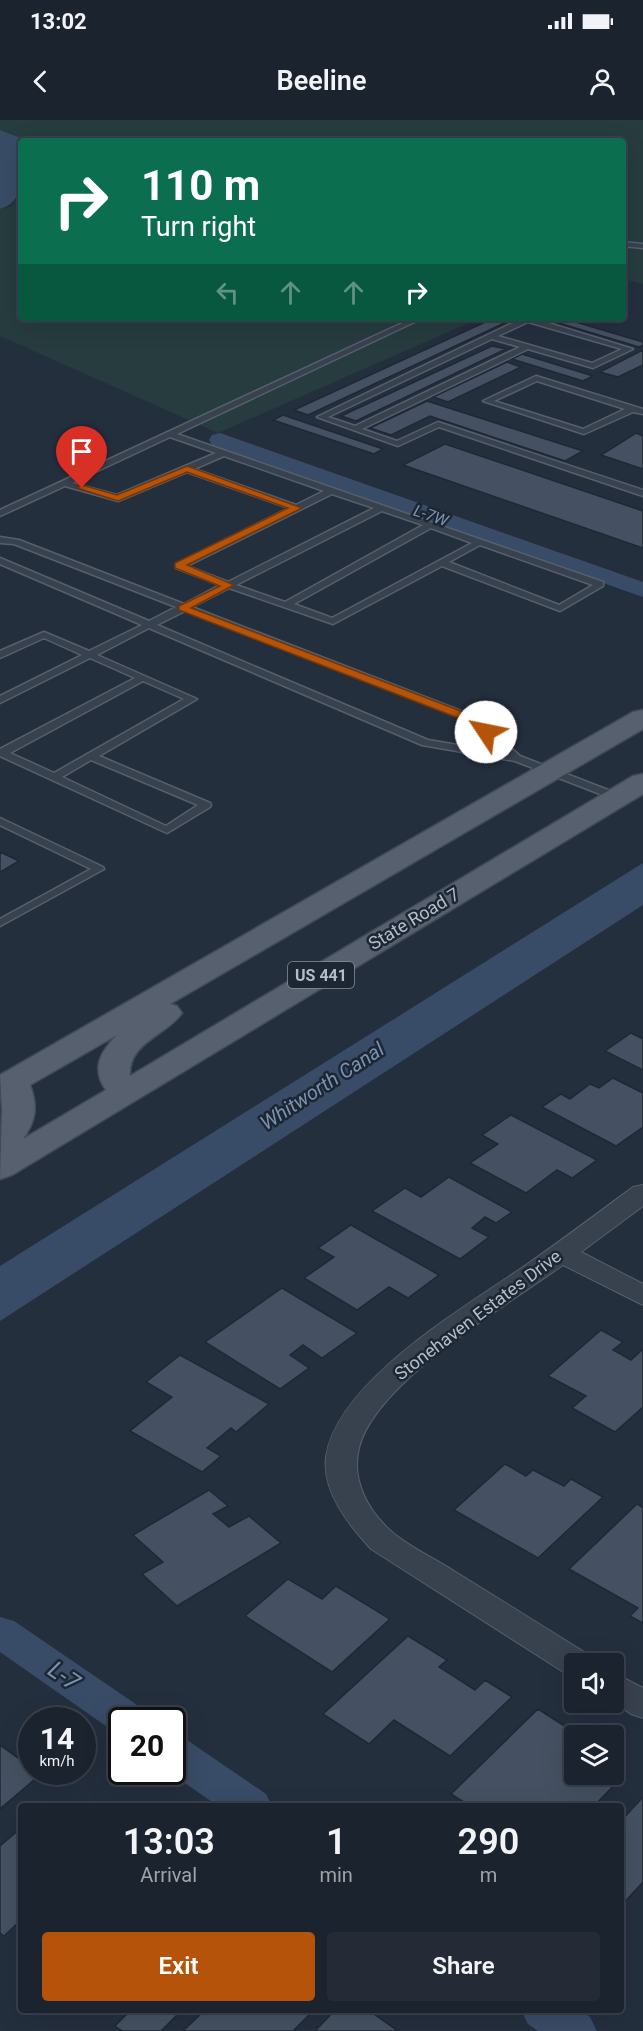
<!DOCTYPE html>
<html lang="en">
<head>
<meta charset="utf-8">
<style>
	:root { --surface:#1b232e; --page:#242b36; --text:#f1f3f6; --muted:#a0a4aa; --line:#39404a; --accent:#b45309 }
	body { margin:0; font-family:Roboto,sans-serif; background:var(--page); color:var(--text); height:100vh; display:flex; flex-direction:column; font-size:22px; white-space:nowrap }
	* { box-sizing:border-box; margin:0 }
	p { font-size:20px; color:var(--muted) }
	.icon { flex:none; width:33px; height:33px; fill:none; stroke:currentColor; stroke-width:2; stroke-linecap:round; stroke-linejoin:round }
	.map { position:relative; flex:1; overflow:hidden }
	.panel { position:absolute; left:18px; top:1683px; width:606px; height:210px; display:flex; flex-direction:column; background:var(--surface); border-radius:6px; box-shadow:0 6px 24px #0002,0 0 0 2px var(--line) }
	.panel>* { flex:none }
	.top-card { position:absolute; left:18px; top:18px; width:608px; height:183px; border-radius:6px; box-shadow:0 6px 24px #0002,0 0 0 2px var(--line); background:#0b6e4f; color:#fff; overflow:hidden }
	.buttons { position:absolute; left:564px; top:1533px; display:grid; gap:12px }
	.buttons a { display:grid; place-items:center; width:60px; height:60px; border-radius:6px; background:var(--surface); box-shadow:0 6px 24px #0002,0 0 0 2px var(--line); font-size:30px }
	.speed { position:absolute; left:18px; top:1587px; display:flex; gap:12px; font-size:30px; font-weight:700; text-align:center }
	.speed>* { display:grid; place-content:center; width:78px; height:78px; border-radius:50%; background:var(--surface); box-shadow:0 6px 24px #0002,0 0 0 2px var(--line); line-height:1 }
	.speed small { font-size:15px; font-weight:400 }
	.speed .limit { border:3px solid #111; border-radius:9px; background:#fff; color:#111 }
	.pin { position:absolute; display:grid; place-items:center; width:51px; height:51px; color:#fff; margin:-62px -26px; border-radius:50% 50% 50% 0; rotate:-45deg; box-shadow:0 0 6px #0007 }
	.pin .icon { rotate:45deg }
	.me { position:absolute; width:66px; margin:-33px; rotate:304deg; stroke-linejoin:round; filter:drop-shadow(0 0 4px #0008) }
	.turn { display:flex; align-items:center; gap:21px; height:126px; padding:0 24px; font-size:27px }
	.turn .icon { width:78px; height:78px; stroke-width:2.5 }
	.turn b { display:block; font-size:42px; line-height:51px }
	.lanes { display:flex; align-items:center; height:57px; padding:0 24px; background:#0003; justify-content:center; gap:30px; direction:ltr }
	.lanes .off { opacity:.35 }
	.eta { display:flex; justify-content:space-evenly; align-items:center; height:102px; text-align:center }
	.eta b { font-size:36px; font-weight:600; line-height:42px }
	.button { display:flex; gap:12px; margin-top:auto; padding:12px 24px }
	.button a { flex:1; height:69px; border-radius:6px; background:var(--accent); color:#fff; font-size:24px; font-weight:600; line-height:69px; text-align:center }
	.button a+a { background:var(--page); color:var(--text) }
	.status { display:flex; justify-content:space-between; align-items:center; height:42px; padding:0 30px; background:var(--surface); direction:ltr }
	.status svg { height:16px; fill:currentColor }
	header { display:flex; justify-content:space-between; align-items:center; height:78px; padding:0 24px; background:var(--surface); font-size:27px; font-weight:600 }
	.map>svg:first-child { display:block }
	.green { fill:#263c3f }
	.water { fill:#394c67 }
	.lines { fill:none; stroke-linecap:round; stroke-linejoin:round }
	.canal { fill:#394c67; fill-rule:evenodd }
	.building { fill:#455162; stroke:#1f2835; stroke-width:1.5 }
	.service-casing { stroke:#565f6c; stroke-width:3 }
	.minor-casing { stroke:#565f6c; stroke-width:2 }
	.primary-casing { stroke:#414a57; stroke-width:3 }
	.service { fill:#38414e; fill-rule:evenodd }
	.minor { fill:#38414e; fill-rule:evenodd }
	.primary { fill:#56606e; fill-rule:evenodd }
	.route { fill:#b45309; stroke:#753606; stroke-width:1.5 }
	.labels { text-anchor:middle; stroke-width:5; stroke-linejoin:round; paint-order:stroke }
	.far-water-label { font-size:16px; font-style:italic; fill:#7c92b1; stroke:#1d2633 }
	.shield { fill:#1d2633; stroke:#878f9c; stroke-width:1.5 }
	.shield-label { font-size:16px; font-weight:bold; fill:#b4bcc9 }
	.street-label { font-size:18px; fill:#b4bcc9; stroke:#1d2633 }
	.water-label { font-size:20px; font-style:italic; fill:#7c92b1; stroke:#1d2633 }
	.near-water-label { font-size:24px; font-style:italic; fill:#7c92b1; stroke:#1d2633 }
</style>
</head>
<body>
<div class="status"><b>13:02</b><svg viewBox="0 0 49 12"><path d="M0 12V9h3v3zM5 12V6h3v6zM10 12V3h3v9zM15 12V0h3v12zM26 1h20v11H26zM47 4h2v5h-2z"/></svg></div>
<header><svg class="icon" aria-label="back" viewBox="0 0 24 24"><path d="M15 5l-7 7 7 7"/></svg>Beeline<svg class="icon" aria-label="person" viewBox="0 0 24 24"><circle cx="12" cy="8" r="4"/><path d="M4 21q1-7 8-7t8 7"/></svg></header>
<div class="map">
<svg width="643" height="1911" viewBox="0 0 643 1911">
	<rect width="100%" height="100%" fill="#242f3e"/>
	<!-- green -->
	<path class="green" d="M0,0H643V164L623,159L622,21H29L0,10Z
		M21,72V198H480L218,313L0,216V89L12,86Z"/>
	<!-- water -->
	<path class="water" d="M0,10L29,21H21C21,46 29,81 0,89Z
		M643,743V785L0,1201V1146Z"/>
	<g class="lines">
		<!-- canal -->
		<path class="canal" d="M220,313L643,462V477L212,325L209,320L212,315Z
			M0,1497L14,1501L143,1589L148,1600H122V1614L113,1611L0,1532Z
			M172,1616L187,1620L266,1674L272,1686H218L169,1652H172Z
			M521,1890H580L590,1897L597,1911H538L528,1904Z"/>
	</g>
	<!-- building -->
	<path class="building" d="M494,198H515L308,295L294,290Z
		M542,198H562L643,222V225L639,227Z
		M492,226L506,229L356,301L341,296Z
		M643,230V245L618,257L600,252Z
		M522,234L593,256L583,261L512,239Z
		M507,242L521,247L448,282L433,277Z
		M427,281L583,331L565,341L430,296L391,315L370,308Z
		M283,295L383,329L374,334L273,300Z
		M636,313L643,316V349L601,335Z
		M445,324L643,391V428L403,345Z
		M0,732L19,741L0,752Z
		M631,913L643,919V950L605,931Z
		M613,958L643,973V1007L616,1026L542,987L561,974L570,979L590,964L599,968Z
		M511,995L597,1040L572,1058L557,1050L526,1073L470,1043L498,1024L482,1015Z
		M449,1057L512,1092L496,1103L485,1097L472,1108L489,1117L460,1139L372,1091L405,1068L421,1077Z
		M351,1105L439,1155L408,1178L389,1167L357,1190L304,1158L334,1137L318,1128Z
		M282,1168L357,1213L322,1238L303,1225L290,1235L309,1248L280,1269L205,1222Z
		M601,1210L623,1222L613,1230L631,1240L643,1229V1287L615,1312L572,1288L586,1276L548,1256Z
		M180,1235L269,1284L236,1312L231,1308L207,1328L221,1336L202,1352L130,1311L172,1277L146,1262Z
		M505,1344L526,1356L533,1350L564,1366L571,1359L603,1377L538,1438L454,1390Z
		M209,1370L228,1386L213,1394L229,1407L249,1396L281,1423L177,1486L142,1454L163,1442L133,1415Z
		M637,1384L643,1388V1503L630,1496L638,1488L569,1449Z
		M288,1459L322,1479L336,1466L390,1499L332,1552L245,1496Z
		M408,1516L447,1540L439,1547L475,1570L485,1560L512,1577L450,1636L394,1600L369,1624L323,1594Z
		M538,1589L580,1616H574V1625L564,1635L574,1641V1654H614V1647L625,1654L594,1686H470L451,1674Z
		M0,1625L32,1648V1652L41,1654L0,1689Z
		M643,1677V1762L621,1786V1701Z
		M21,1708V1800L4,1816L0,1813V1726Z
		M131,1890H182L161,1911H122L115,1906Z
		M205,1890H314L293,1911H183Z
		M335,1890H368L398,1911H315Z"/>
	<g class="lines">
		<!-- service casing -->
		<g class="service-casing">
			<path id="service" d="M622,122L643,124V128L622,126Z
				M413,198H423L177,314L603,462V466L560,491L442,446L333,504L229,468L192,487L474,596L520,636L621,675L622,677L621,679H613L515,641L422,625L149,508L97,535L197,579L99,636L210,683L211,685L210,687L167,713L0,636V629L135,558L90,538L0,583V576L82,535L44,518L0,538V531L44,512L89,531L142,505L0,444V438L149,501L176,487L14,424L0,423V417L19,420L184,484L220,465L176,448V444L289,388L187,352L118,381L65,366L0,396V390ZM170,317L216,333L117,375L72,363ZM224,336L324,371L296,385L194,349ZM332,374L374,388L228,462L187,446ZM382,391L423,405L285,482L236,465ZM431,408L472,423L332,498L294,484ZM480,425L593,465L559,485L449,442ZM185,491L466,600L505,633L428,620L157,505ZM143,561L184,579L54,653L10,633ZM91,640L198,685L166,706L62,657Z
				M523,198H532L633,229L593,248L528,229L362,309L397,321L438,302L643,370V376L439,307L398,326L317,297ZM528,202L622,229L592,243L498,216ZM492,219L520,227L355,306L328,297Z
				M536,256L643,289V294L633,292L584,314L483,281ZM537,261L625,289L583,309L494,281Z
				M0,698L103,747L104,749L0,806V799L91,749L0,705Z"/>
		</g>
		<!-- minor casing -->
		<g class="minor-casing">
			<path id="minor" d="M643,1065V1086L581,1132L643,1164V1185L563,1145C509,1184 375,1262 359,1328C351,1360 368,1391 392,1412C409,1427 434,1438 454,1451C499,1479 544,1507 589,1535L593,1544H574V1556L565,1553L371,1429C349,1405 322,1372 326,1337C337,1261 467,1186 526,1145C562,1120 598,1093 633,1067Z
				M614,1553L643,1568V1598L631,1594L614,1582Z"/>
		</g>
		<!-- primary casing -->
		<g class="primary-casing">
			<path id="primary" d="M643,590V609L170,884L177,886L182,893C166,916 128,922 130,956L633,656L643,654V674L12,1055L0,1059L2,989L0,955L633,592ZM117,915C100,932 91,949 106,970L23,1019C36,1001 38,986 30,965Z"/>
		</g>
		<!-- service -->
		<use href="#service" class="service"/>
		<!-- minor -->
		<use href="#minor" class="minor"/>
		<!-- primary -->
		<use href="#primary" class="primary"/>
	</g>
	<!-- route -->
	<path class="route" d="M187,346L302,388L187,445L234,465L191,488L474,596L490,609V614H482L466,601L179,490V486L220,466L175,448V443L288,388L187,352L118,381L77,368L82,365L117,375Z"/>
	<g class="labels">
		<!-- far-water labels -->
		<g class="far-water-label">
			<text transform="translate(431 395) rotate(19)" y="6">L-7W</text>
		</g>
		<!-- shield labels -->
		<rect class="shield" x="288" y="842" width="66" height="26" rx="4.5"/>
		<g class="shield-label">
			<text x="321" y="861">US 441</text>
		</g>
		<!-- street labels -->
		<g class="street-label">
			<text transform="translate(414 799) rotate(-31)" y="6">State Road 7</text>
			<text transform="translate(478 1195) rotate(-37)" y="6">Stonehaven Estates Drive</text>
		</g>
		<!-- water labels -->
		<g class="water-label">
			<text transform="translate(322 966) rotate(-33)" y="7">Whitworth Canal</text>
		</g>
		<!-- near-water labels -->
		<g class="near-water-label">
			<text transform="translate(64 1556) rotate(35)" y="8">L-7</text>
		</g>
	</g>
</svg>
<div class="buttons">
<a><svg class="icon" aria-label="sound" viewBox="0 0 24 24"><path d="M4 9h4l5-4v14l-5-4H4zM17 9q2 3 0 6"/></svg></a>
<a><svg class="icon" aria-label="layers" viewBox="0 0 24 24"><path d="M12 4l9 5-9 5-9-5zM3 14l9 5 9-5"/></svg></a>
</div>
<div class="speed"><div>14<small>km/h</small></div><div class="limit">20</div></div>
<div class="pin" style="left:82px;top:368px;background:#d93025"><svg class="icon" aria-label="arrive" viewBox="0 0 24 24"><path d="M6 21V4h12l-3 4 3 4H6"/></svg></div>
<svg class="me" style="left:486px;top:612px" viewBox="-20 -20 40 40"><circle r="19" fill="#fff"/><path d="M0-13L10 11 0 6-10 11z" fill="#b45309"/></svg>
<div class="top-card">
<div class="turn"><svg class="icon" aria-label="right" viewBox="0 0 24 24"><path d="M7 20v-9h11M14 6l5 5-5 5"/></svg><div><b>110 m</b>Turn right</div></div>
<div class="lanes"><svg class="icon off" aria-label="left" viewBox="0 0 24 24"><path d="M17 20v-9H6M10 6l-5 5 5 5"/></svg><svg class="icon off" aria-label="ahead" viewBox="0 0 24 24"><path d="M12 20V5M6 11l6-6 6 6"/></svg><svg class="icon off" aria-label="ahead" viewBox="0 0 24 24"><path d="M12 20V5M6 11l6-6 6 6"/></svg><svg class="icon" aria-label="right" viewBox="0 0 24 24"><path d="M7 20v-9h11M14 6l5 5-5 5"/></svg></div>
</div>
<section class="panel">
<div class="eta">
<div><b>13:03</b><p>Arrival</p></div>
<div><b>1</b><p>min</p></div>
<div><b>290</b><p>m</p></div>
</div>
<div class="button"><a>Exit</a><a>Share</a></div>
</section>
</div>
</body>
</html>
